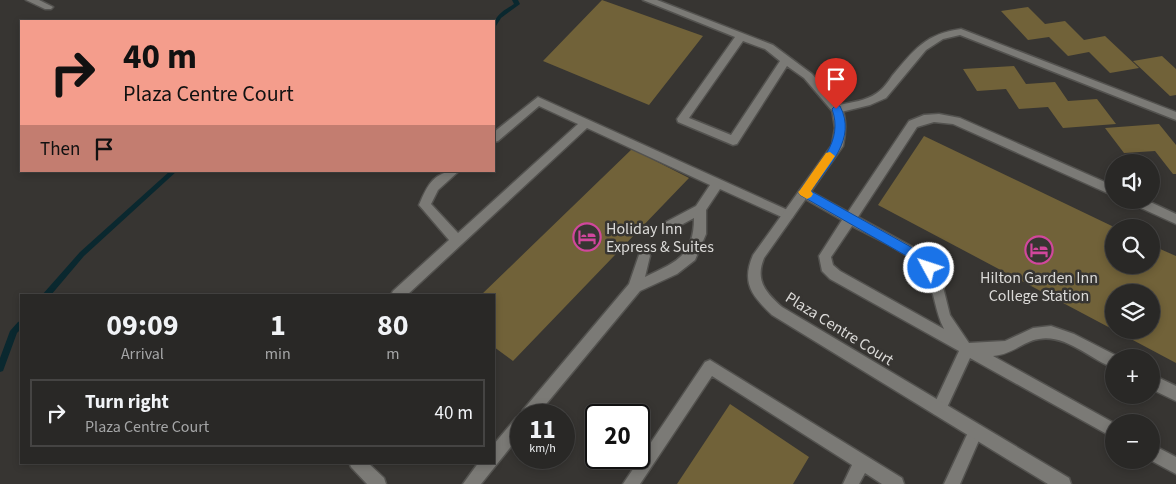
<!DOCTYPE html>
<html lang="en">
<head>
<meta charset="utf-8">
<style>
	:root { --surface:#292826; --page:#31302e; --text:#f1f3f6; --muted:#a5a6a7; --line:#454443 }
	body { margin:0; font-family:"Source Sans 3",sans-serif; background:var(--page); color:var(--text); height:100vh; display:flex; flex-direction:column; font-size:19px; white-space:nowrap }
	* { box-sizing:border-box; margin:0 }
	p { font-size:16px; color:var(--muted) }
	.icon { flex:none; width:28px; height:28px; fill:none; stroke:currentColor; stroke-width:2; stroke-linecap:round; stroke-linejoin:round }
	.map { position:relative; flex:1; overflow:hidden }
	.details { position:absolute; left:20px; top:294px; width:475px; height:170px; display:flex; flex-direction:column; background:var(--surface); border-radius:0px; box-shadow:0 2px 8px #0003,0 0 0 1px var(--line) }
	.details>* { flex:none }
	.hud { position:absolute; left:20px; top:20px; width:475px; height:152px; border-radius:0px; box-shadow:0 2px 8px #0003,0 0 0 1px var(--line); background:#f49d8c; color:#111; overflow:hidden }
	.buttons { position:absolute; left:1105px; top:154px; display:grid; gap:10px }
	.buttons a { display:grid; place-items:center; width:55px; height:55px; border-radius:50%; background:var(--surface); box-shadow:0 2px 8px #0003,0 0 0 1px var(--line); font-size:25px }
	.speed { position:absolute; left:510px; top:404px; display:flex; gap:10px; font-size:25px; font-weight:700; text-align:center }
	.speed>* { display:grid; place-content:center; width:65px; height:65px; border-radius:50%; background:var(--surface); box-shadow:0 2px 8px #0003,0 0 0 1px var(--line); line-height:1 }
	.speed small { font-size:12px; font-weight:400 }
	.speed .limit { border:2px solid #111; border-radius:8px; background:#fff; color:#111 }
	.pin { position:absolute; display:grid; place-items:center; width:42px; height:42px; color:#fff; margin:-51px -21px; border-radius:50% 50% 50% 0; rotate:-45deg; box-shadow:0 0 5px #0007 }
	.pin .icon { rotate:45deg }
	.me { position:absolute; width:55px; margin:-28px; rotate:310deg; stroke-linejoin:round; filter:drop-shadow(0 0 4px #0008) }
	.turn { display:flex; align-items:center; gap:18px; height:105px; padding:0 20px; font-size:22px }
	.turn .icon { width:65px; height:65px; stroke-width:2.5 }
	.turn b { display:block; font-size:35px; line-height:42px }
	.then { display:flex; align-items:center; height:48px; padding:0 20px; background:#0003; gap:10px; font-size:19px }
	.eta { display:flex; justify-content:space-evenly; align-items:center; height:85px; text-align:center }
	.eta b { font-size:30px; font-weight:700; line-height:35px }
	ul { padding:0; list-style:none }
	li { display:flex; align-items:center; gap:15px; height:68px; margin:0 10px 8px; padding:0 10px; border:2px solid var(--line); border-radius:0px }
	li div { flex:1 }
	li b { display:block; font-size:19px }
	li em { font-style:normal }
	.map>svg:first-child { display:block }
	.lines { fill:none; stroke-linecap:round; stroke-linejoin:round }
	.stream { fill:#0a282f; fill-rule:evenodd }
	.building { fill:#716239 }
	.lane-casing { stroke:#53524f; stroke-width:3 }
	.street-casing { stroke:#53524f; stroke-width:3 }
	.lane { fill:#7b7a76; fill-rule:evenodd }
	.street { fill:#7b7a76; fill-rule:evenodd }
	.route { fill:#1a73e8; stroke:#114b97 }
	.slow { fill:#f59e0b }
	.labels { text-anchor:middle; stroke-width:5; stroke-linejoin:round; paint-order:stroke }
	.poi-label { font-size:16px; fill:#dbdad8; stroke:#373532; text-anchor:start }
	.street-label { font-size:16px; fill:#dbdad8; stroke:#373532 }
</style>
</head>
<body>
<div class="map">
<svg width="1176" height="484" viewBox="0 0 1176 484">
	<rect width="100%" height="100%" fill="#373532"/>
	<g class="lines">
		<!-- stream -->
		<path class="stream" d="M512,0H518L520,4L501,18L496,26L494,27C494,15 505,10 514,4Z
			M170,171H177L84,256L51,295H42L80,252Z
			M21,321V329L17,333L3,371L0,372V358L10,331L18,322Z"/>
	</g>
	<!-- building -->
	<path class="building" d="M602,0L703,36L649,105L543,61Z
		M1028,7L1045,24L1065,21L1084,40L1105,36L1139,68L1110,73L1089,52L1068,56L1049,37L1028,40L1001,11Z
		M1162,56L1176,69V95L1170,96L1133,61Z
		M1014,66L1026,84L1055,82L1068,101L1097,99L1116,124L1063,128L1048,107L1019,109L1006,89L977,91L963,69Z
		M1159,124L1176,145V174H1173L1155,151L1124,153L1105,128Z
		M924,136L1114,227V265H1151V245L1176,256V363L1114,330H1151V292H1114V330L878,205Z
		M632,149L689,178L513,361L494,347V295H481Z
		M730,404L809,457L793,484H677Z"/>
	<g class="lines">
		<!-- lane casing -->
		<g class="lane-casing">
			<path id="lane" d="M643,0H657L773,45L812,74L839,105C852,102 866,101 877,93C883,89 888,82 892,76C913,51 926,33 961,29L1176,112V120L960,35L943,39L926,50L886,98L870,105L837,113L833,112L804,78L787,66L737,144L733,145L678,122L677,119L735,37ZM743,41L765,49L780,61L731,135L689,118Z
				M538,97L792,212L794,215L792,218H784L720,189L706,210V234L695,260L677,274L640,291L537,415H521V434L481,484H463L479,462H494V444L516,418L521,416L523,410L629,284L640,252L644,251L648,252L650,256L645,277C676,262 694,256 694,218L668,232L664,231L662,227L664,223L696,206L710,185L587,128L407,295H391L393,291L449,240L419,205C428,184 434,171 459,171L438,190L431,204L458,233L578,124L539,106L498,141L494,142V132Z
				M939,114L960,118L1114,186V196L953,124L934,122L917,127L858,217L918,250L934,264L941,279L950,315L969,343L1005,341L1033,328L1051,326L1074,334L1119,357L1114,358V368C1091,360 1066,334 1039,339C1023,341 1014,354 993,356L1114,423V438L970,358L944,414L939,416L934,414L932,409L959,351L830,279L822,271L819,256L842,220L800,196L798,193L800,190H808L848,212L909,121L924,115ZM852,226C874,238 917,255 927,277C935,294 935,312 944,329L840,271L833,265L831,257Z
				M1128,200H1146L1176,214V224L1130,203Z
				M710,360L902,478L904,484H882L865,473L859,484H843L852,465L712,376L640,484H623L705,362Z
				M1151,374L1176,386V401L1151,389Z
				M976,424L981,426L983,431L960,484H944L971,426Z
				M1151,444L1176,457V474L1150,460Z
				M349,462H367L384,478L386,484H367L351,467Z"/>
		</g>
		<!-- street casing -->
		<g class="street-casing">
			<path id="street" d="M26,0H39L53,7L51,9H45Z
				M837,105L841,106C847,119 846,132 843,146L764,258C755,280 765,292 782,307L1069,478L1071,484H1048L772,315C752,296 741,283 753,255L832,145L835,128L832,109Z"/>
		</g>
		<!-- lane -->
		<use href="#lane" class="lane"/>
		<!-- street -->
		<use href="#street" class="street"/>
	</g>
	<!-- route -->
	<path class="route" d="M836,105L840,106C857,139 829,165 811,191L918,251L935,268L933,271H925L910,258L800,195L798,192L800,190C818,164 844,142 832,109Z"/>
	<!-- slow -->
	<path class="slow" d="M830,152L835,156L811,191L813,194L811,197L807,199L800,195L798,192L800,190L826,153Z"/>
	<!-- icons -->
	<defs>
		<g id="hotel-ring" transform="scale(1.4375)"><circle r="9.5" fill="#373532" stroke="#d1479c" stroke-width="1.5"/><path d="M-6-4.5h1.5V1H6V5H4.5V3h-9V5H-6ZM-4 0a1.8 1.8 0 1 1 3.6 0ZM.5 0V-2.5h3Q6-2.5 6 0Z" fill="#d1479c"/></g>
	</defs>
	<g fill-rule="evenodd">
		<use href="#hotel-ring" x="587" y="237"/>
		<use href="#hotel-ring" x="1039" y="250"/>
	</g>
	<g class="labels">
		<!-- poi labels -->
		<g class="poi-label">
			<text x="606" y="234">Holiday Inn<tspan x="606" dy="18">Express &amp; Suites</tspan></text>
			<text x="1039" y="283" text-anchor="middle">Hilton Garden Inn<tspan x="1039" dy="18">College Station</tspan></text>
		</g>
		<!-- street labels -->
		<g class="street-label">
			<text transform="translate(840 328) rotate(32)" y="6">Plaza Centre Court</text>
		</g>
	</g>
</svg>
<div class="buttons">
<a><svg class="icon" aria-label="sound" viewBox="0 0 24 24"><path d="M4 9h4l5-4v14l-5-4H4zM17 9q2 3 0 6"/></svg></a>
<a><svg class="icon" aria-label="search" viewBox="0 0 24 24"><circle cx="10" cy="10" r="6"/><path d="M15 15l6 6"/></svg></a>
<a><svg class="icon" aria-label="layers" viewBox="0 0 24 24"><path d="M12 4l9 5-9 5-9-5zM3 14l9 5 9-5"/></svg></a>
<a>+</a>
<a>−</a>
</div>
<div class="speed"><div>11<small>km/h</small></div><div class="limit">20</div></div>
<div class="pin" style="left:836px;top:109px;background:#d93025"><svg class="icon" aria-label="arrive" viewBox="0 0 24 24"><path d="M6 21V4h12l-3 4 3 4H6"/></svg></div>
<svg class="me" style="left:929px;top:268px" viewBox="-20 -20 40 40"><circle r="17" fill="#1a73e8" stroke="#fff" stroke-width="3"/><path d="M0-11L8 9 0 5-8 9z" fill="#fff"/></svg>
<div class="hud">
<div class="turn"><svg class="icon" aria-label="right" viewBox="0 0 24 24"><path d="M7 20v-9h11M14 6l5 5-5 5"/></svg><div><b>40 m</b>Plaza Centre Court</div></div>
<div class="then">Then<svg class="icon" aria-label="arrive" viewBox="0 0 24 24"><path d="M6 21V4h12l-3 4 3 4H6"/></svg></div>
</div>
<section class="details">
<div class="eta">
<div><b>09:09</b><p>Arrival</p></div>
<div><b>1</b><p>min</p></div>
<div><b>80</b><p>m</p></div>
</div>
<ul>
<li><svg class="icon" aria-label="right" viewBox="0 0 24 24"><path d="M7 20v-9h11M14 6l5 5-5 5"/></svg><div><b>Turn right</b><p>Plaza Centre Court</p></div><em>40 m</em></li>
</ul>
</section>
</div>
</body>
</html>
